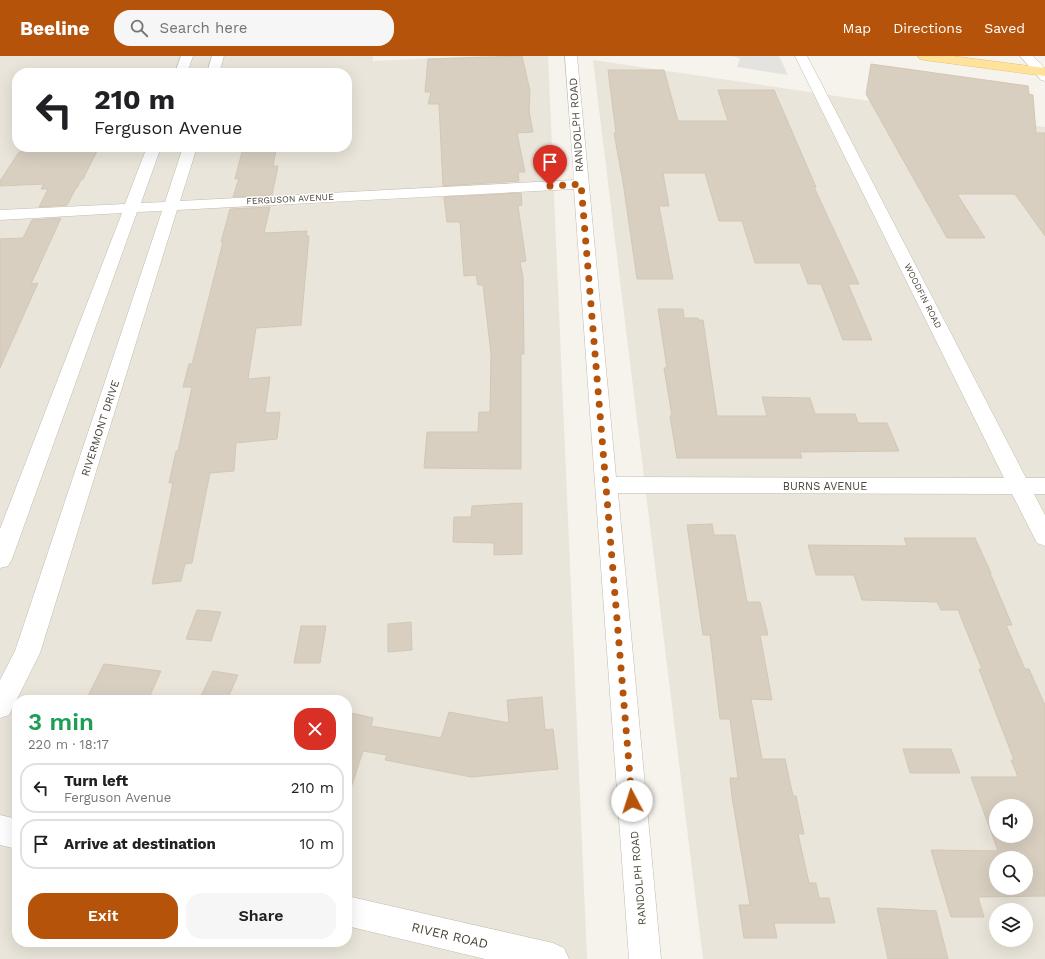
<!DOCTYPE html>
<html lang="en">
<head>
<meta charset="utf-8">
<style>
	:root { --surface:#fff; --page:#f6f6f6; --text:#202124; --muted:#757577; --line:#e0e0e0; --accent:#b45309 }
	body { margin:0; font-family:"Work Sans",sans-serif; background:var(--page); color:var(--text); height:100vh; display:flex; flex-direction:column; font-size:15px; white-space:nowrap }
	* { box-sizing:border-box; margin:0 }
	p { font-size:13px; color:var(--muted) }
	.icon { flex:none; width:22px; height:22px; fill:none; stroke:currentColor; stroke-width:2; stroke-linecap:round; stroke-linejoin:round }
	.map { position:relative; flex:1; overflow:hidden }
	.drawer { position:absolute; left:12px; top:639px; width:340px; height:252px; display:flex; flex-direction:column; background:var(--surface); border-radius:16px; box-shadow:0 4px 16px #0002 }
	.drawer>* { flex:none }
	.hud { position:absolute; left:12px; top:12px; width:340px; height:84px; border-radius:16px; box-shadow:0 4px 16px #0002; background:#fff; color:var(--text); overflow:hidden }
	.fabs { position:absolute; left:989px; top:743px; display:grid; gap:8px }
	.fabs a { display:grid; place-items:center; width:44px; height:44px; border-radius:50%; background:var(--surface); box-shadow:0 4px 16px #0002; font-size:20px }
	.pin { position:absolute; display:grid; place-items:center; width:34px; height:34px; color:#fff; margin:-41px -17px; border-radius:50% 50% 50% 0; rotate:-45deg; box-shadow:0 0 4px #0007 }
	.pin .icon { rotate:45deg }
	.me { position:absolute; width:44px; margin:-22px; rotate:355deg; stroke-linejoin:round; filter:drop-shadow(0 0 3px #0008) }
	.turn { display:flex; align-items:center; gap:14px; height:84px; padding:0 16px; font-size:18px }
	.turn .icon { width:52px; height:52px; stroke-width:2.5 }
	.turn b { display:block; font-size:28px; line-height:34px }
	.round { display:grid; place-items:center; flex:none; width:42px; height:42px; border-radius:16px; background:var(--page) }
	.head { display:flex; align-items:center; justify-content:space-between; height:68px; padding:0 16px }
	h1 { font-size:24px; font-weight:600; line-height:30px; color:#1e9e55 }
	.action { display:flex; gap:8px; margin-top:auto; padding:8px 16px }
	.action a { flex:1; height:46px; border-radius:16px; background:var(--accent); color:#fff; font-size:16px; font-weight:600; line-height:46px; text-align:center }
	.action a+a { background:var(--page); color:var(--text) }
	ul { padding:0; list-style:none }
	li { display:flex; align-items:center; gap:12px; height:50px; margin:0 8px 6px; padding:0 8px; border:2px solid var(--line); border-radius:16px }
	li div { flex:1 }
	li b { display:block; font-size:15px }
	li em { font-style:normal }
	header { display:flex; align-items:center; gap:24px; box-sizing:border-box; height:56px; padding:0 20px; background:var(--accent); color:#fff }
	header strong { font-size:19px }
	nav { display:flex; gap:22px; margin-inline-start:auto; font-size:14px }
	.search { width:280px; height:36px; background:var(--page); display:flex; align-items:center; gap:10px; box-sizing:border-box; padding:0 14px; border-radius:16px; color:var(--muted); font-size:15px }
	.map>svg:first-child { display:block }
	.residential { fill:#eae5da; fill-rule:evenodd }
	.parking { fill:#e5e3e0 }
	.building { fill:#d8cfc1; stroke:#d3c7b4; fill-rule:evenodd }
	.lines { fill:none; stroke-linecap:round; stroke-linejoin:round }
	.minor-casing { stroke:#c2bbae; stroke-width:1 }
	.major-casing { stroke:#e6c16a; stroke-width:1 }
	.minor { fill:#fff; fill-rule:evenodd }
	.major { fill:#ffe39c; fill-rule:evenodd }
	.route { stroke:#b45309; stroke-width:7; stroke-dasharray:0 12.6 }
	.labels { text-anchor:middle; stroke-width:3; stroke-linejoin:round; paint-order:stroke }
	.far-street-label { font-size:9px; fill:#4b4439; stroke:#fff }
	.street-label { font-size:11px; fill:#4b4439; stroke:#fff }
	.near-street-label { font-size:13px; fill:#4b4439; stroke:#fff }
</style>
</head>
<body>
<header>
<strong>Beeline</strong>
<div class="search"><svg class="icon" aria-label="search" viewBox="0 0 24 24"><circle cx="10" cy="10" r="6"/><path d="M15 15l6 6"/></svg>Search here</div>
<nav><a>Map</a><a>Directions</a><a>Saved</a></nav>
</header>
<div class="map">
<svg width="1045" height="903" viewBox="0 0 1045 903">
	<rect width="100%" height="100%" fill="#f6f3ec"/>
	<!-- residential -->
	<path class="residential" d="M0,0H373V5L478,0H548L587,903H0ZM17,17H347V91H17ZM17,644H347V886H17Z
		M593,4L1045,71V903H703ZM996,750H1026V780H996ZM996,802H1026V832H996ZM996,854H1026V884H996Z"/>
	<!-- parking -->
	<path class="parking" d="M731,0H779L788,19L737,11L740,2Z"/>
	<!-- building -->
	<path class="building" d="M522,0L530,35L529,55L533,76L517,77L525,116H518L519,125L443,130L439,48H428L431,36H425L428,3Z
		M871,8L1028,30L1029,38L1033,39L1036,77H1045V180L1015,138H957L985,182H947L866,38Z
		M608,14H664L678,65H728L718,34H774L816,131H814L859,228H848L872,284H843L821,228H808L800,207H755L742,165H719L705,117H663L669,150H659L673,223H637L623,126L614,77H616Z
		M245,91H270L269,95L276,94L273,110H278L272,139L233,141L239,122L235,123L243,92Z
		M92,92L91,93H98L83,123L81,124L77,132H76L67,149L39,151L48,133H41L44,128L0,130V125L19,96Z
		M521,137L522,149L518,150L526,205L520,206L523,221L524,298H521V413L424,412L427,376H478L479,356H490L491,298L483,229H478L476,219L464,220L460,166H447L444,141Z
		M270,151L264,177L307,175L306,180H309L301,269L256,272L248,323L270,321L265,357L280,356L277,383L236,387L234,415L210,417L192,507L185,508L181,525L152,528L173,427H169L176,395H178L192,331H183L189,308H192L223,186H221L230,153Z
		M61,162L31,228L38,227L0,312V183L23,182L32,164Z
		M658,253H683L684,262H698V264H703L717,360H767L762,341L810,342L815,358H855L858,367H887L899,395L800,396L802,402H677L670,360H672L664,312H667Z
		M522,447V498L494,499V487L453,486L454,461H471L472,450Z
		M712,468L714,479H735L747,546H760L768,579H760L772,644L751,643L762,703H785L793,740H796L804,778H798L809,827H816L819,842H829L835,867H774L777,882H744L739,849H750L732,741L730,722H738L730,663H720L710,579H703L687,469Z
		M904,482H975L991,517H990L1012,569H1006L1025,613H1029L1045,649V840L978,841L984,861H951L931,794L998,795L971,721H1018L1011,704H1014L979,613H982L958,554H941L937,546L862,544L854,519H816L808,489L907,490ZM996,750H1026V780H996ZM996,802H1026V832H996Z
		M197,554L221,556L211,585L186,583Z
		M411,566L412,594L388,596V568Z
		M301,570H326L320,607H294Z
		M104,608L161,615L148,644H86Z
		M213,615L238,619L227,644H199Z
		M542,641L545,674L553,673L558,713L471,721L385,704L387,699L363,695L352,729L347,728V656L373,662L371,670L441,682L449,656L509,667L507,644Z
		M903,693H951L960,717H910Z
		M877,852L936,855L948,903H888Z"/>
	<g class="lines">
		<!-- minor casing -->
		<g class="minor-casing">
			<path id="minor" d="M181,0H193L187,17H175Z
				M212,0H224L219,17H207Z
				M565,0H577L616,421L1004,422L795,0H807L1026,422H1045V438H1034L1045,459V490L1037,487L1012,438L618,437L661,903H629L574,133L177,154L40,597L9,659L0,662V624L15,595L162,155L137,156L12,503L8,510L0,512V473L122,157L0,164V154L125,148L147,91H161L141,147L165,146L183,91H197L180,145L574,124Z
				M1020,0H1033L1045,13V25L1041,24Z
				M0,759L17,763V793L0,789Z
				M347,840L553,887L564,892L569,903H485L347,870Z"/>
		</g>
		<!-- major casing -->
		<g class="major-casing">
			<path id="major" d="M918,0H952L1045,12V20L924,4L920,3Z"/>
		</g>
		<!-- minor -->
		<use href="#minor" class="minor"/>
		<!-- major -->
		<use href="#major" class="major"/>
	</g>
	<g class="lines">
		<!-- route -->
		<path class="route" d="M550,130L581,128L632,745"/>
	</g>
	<g class="labels">
		<!-- far-street labels -->
		<g class="far-street-label">
			<text transform="translate(290 143) rotate(-3)" y="3">FERGUSON AVENUE</text>
			<text transform="translate(923 240) rotate(63)" y="3">WOODFIN ROAD</text>
		</g>
		<!-- street labels -->
		<g class="street-label">
			<text transform="translate(576 69) rotate(-94)" y="4">RANDOLPH ROAD</text>
			<text transform="translate(100 372) rotate(-72)" y="4">RIVERMONT DRIVE</text>
			<text x="825" y="434">BURNS AVENUE</text>
			<text transform="translate(638 822) rotate(-95)" y="4">RANDOLPH ROAD</text>
		</g>
		<!-- near-street labels -->
		<g class="near-street-label">
			<text transform="translate(450 879) rotate(13)" y="5">RIVER ROAD</text>
		</g>
	</g>
</svg>
<div class="fabs">
<a><svg class="icon" aria-label="sound" viewBox="0 0 24 24"><path d="M4 9h4l5-4v14l-5-4H4zM17 9q2 3 0 6"/></svg></a>
<a><svg class="icon" aria-label="search" viewBox="0 0 24 24"><circle cx="10" cy="10" r="6"/><path d="M15 15l6 6"/></svg></a>
<a><svg class="icon" aria-label="layers" viewBox="0 0 24 24"><path d="M12 4l9 5-9 5-9-5zM3 14l9 5 9-5"/></svg></a>
</div>
<div class="pin" style="left:550px;top:130px;background:#d93025"><svg class="icon" aria-label="arrive" viewBox="0 0 24 24"><path d="M6 21V4h12l-3 4 3 4H6"/></svg></div>
<svg class="me" style="left:632px;top:745px" viewBox="-20 -20 40 40"><circle r="19" fill="#fff"/><path d="M0-13L10 11 0 6-10 11z" fill="#b45309"/></svg>
<div class="hud">
<div class="turn"><svg class="icon" aria-label="left" viewBox="0 0 24 24"><path d="M17 20v-9H6M10 6l-5 5 5 5"/></svg><div><b>210 m</b>Ferguson Avenue</div></div>
</div>
<section class="drawer">
<div class="head"><div><h1>3 min</h1><p>220 m · 18:17</p></div><a class="round" style="background:#d93025;color:#fff"><svg class="icon" aria-label="close" viewBox="0 0 24 24"><path d="M6 6l12 12M18 6L6 18"/></svg></a></div>
<ul>
<li><svg class="icon" aria-label="left" viewBox="0 0 24 24"><path d="M17 20v-9H6M10 6l-5 5 5 5"/></svg><div><b>Turn left</b><p>Ferguson Avenue</p></div><em>210 m</em></li>
<li><svg class="icon" aria-label="arrive" viewBox="0 0 24 24"><path d="M6 21V4h12l-3 4 3 4H6"/></svg><div><b>Arrive at destination</b></div><em>10 m</em></li>
</ul>
<div class="action"><a>Exit</a><a>Share</a></div>
</section>
</div>
</body>
</html>
